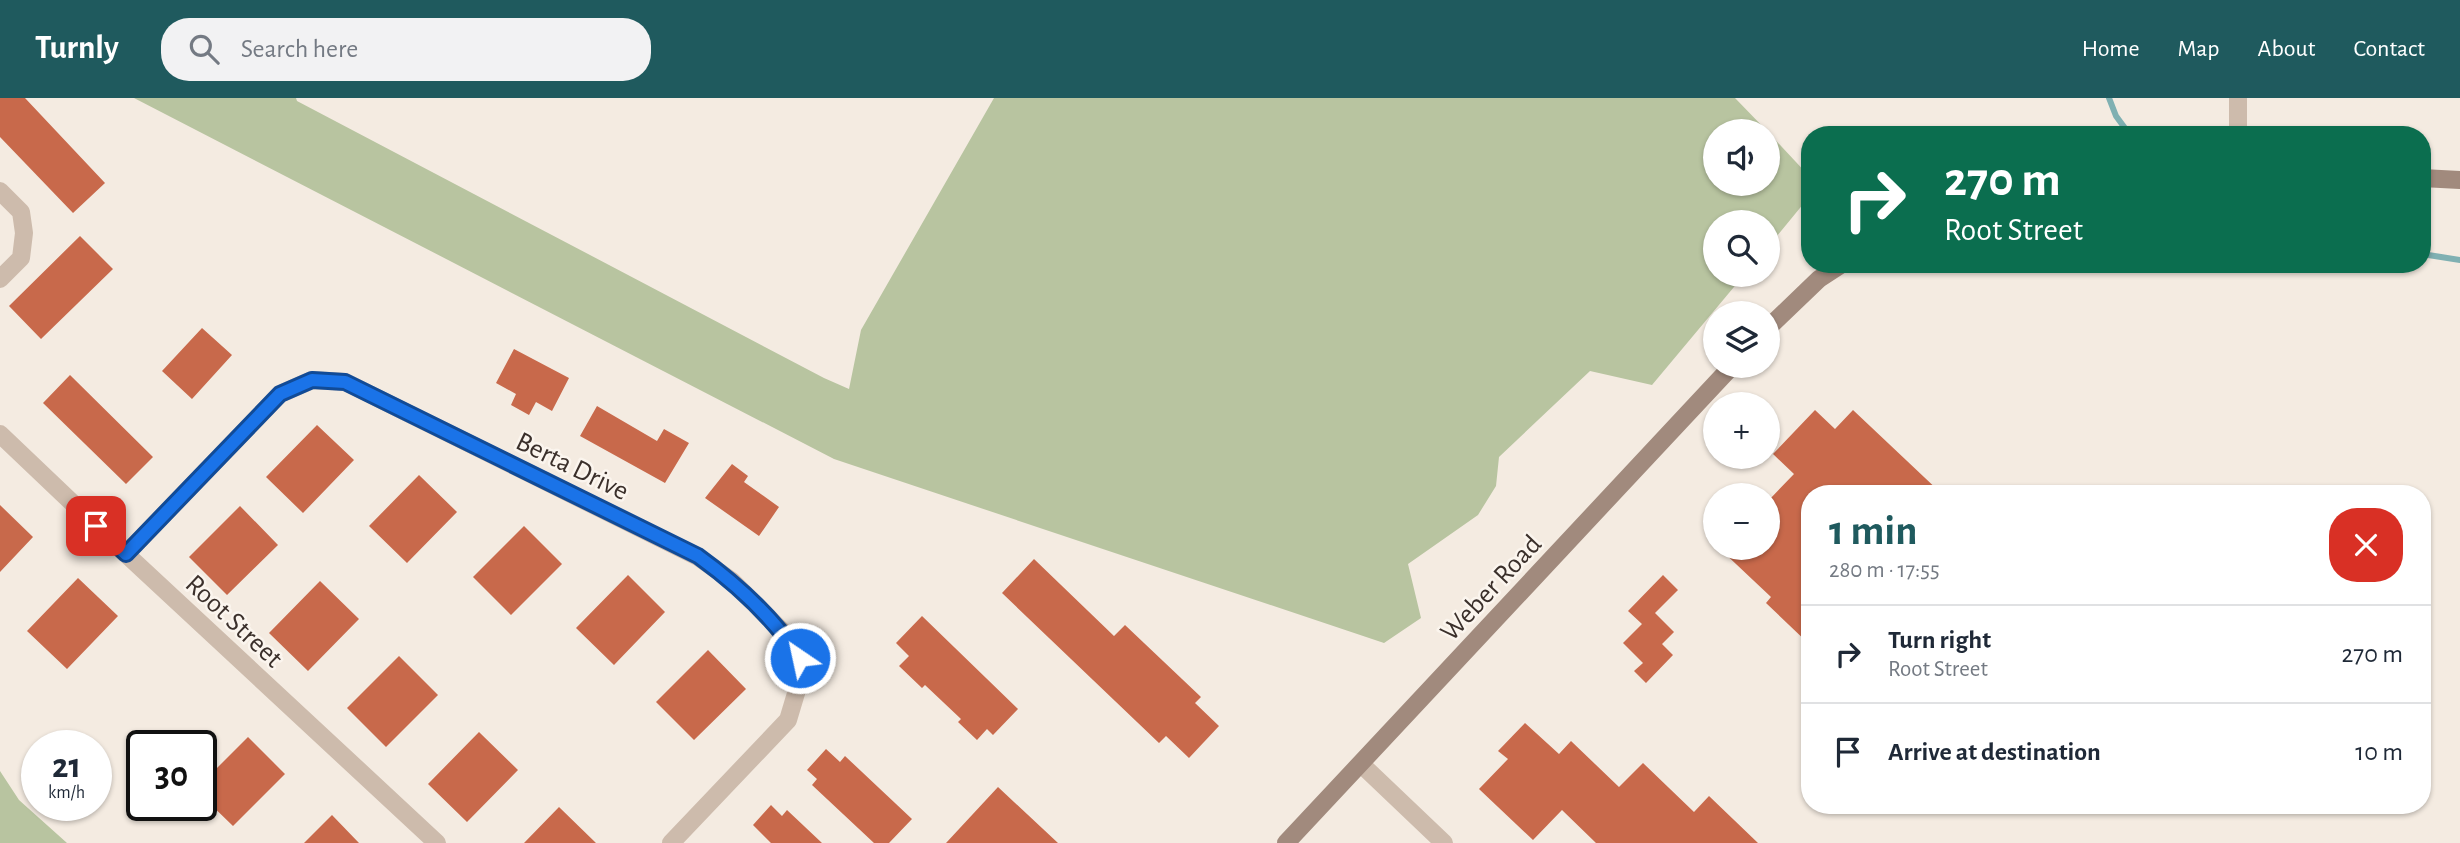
<!DOCTYPE html>
<html lang="en">
<head>
<meta charset="utf-8">
<style>
	:root { --surface:#fff; --page:#f2f2f3; --text:#1f2937; --muted:#747a83; --line:#e0e1e3; --accent:#1f5a5e }
	body { margin:0; font-family:"Alegreya Sans",sans-serif; background:var(--page); color:var(--text); height:100vh; display:flex; flex-direction:column; font-size:26px; white-space:nowrap }
	* { box-sizing:border-box; margin:0 }
	p { font-size:23px; color:var(--muted) }
	.icon { flex:none; width:38px; height:38px; fill:none; stroke:currentColor; stroke-width:2; stroke-linecap:round; stroke-linejoin:round }
	.map { position:relative; flex:1; overflow:hidden }
	.side { position:absolute; left:1801px; top:387px; width:630px; height:329px; display:flex; flex-direction:column; background:var(--surface); border-radius:28px; box-shadow:0 2px 5px #0004 }
	.side>* { flex:none }
	.banner { position:absolute; left:1801px; top:28px; width:630px; height:147px; border-radius:28px; box-shadow:0 2px 5px #0004; background:#0b6e4f; color:#fff; overflow:hidden }
	.tools { position:absolute; left:1703px; top:21px; display:grid; gap:14px }
	.tools a { display:grid; place-items:center; width:77px; height:77px; border-radius:50%; background:var(--surface); box-shadow:0 2px 5px #0004; font-size:35px }
	.speed { position:absolute; left:21px; top:632px; display:flex; gap:14px; font-size:35px; font-weight:700; text-align:center }
	.speed>* { display:grid; place-content:center; width:91px; height:91px; border-radius:50%; background:var(--surface); box-shadow:0 2px 5px #0004; line-height:1 }
	.speed small { font-size:18px; font-weight:400 }
	.speed .limit { border:4px solid #111; border-radius:10px; background:#fff; color:#111 }
	.pin { position:absolute; display:grid; place-items:center; width:60px; height:60px; color:#fff; margin:-30px; border-radius:14px; box-shadow:0 4px 10px #0006 }
	.me { position:absolute; width:77px; margin:-38px; rotate:326deg; stroke-linejoin:round; filter:drop-shadow(0 0 5px #0008) }
	.turn { display:flex; align-items:center; gap:24px; height:147px; padding:0 28px; font-size:32px }
	.turn .icon { width:91px; height:91px; stroke-width:2.5 }
	.turn b { display:block; font-size:49px; line-height:60px }
	.round { display:grid; place-items:center; flex:none; width:74px; height:74px; border-radius:28px; background:var(--page) }
	.headline { display:flex; align-items:center; justify-content:space-between; height:119px; padding:0 28px }
	h1 { font-size:42px; font-weight:700; line-height:52px; color:var(--accent) }
	ul { padding:0; list-style:none }
	li { display:flex; align-items:center; gap:21px; height:98px; padding:0 28px; border-top:2px solid var(--line) }
	li div { flex:1 }
	li b { display:block; font-size:26px }
	li em { font-style:normal }
	header { display:flex; align-items:center; gap:42px; box-sizing:border-box; height:98px; padding:0 35px; background:var(--accent); color:#fff }
	header strong { font-size:33px }
	nav { display:flex; gap:38px; margin-inline-start:auto; font-size:24px }
	.search { width:490px; height:63px; background:var(--page); display:flex; align-items:center; gap:18px; box-sizing:border-box; padding:0 24px; border-radius:28px; color:var(--muted); font-size:26px }
	.map>svg:first-child { display:block }
	.green { fill:#b8c4a0 }
	.lines { fill:none; stroke-linecap:round; stroke-linejoin:round }
	.stream { stroke:#7fb0b2; stroke-width:6 }
	.building { fill:#c8694b }
	.street { stroke:#cdbbac; stroke-width:18 }
	.secondary { stroke:#a18a7d; stroke-width:18 }
	.route-casing { stroke:#114b97; stroke-width:18 }
	.route { stroke:#1a73e8; stroke-width:12 }
	.labels { text-anchor:middle; stroke-width:5; stroke-linejoin:round; paint-order:stroke }
	.street-label { font-size:28px; fill:#3b302b; stroke:#fbf5ee }
</style>
</head>
<body>
<header>
<strong>Turnly</strong>
<div class="search"><svg class="icon" aria-label="search" viewBox="0 0 24 24"><circle cx="10" cy="10" r="6"/><path d="M15 15l6 6"/></svg>Search here</div>
<nav><a>Home</a><a>Map</a><a>About</a><a>Contact</a></nav>
</header>
<div class="map">
<svg width="2460" height="745" viewBox="0 0 2460 745">
	<rect width="100%" height="100%" fill="#f4ebe1"/>
	<!-- green -->
	<path class="green" d="M134,0H296L297,3L824,280L849,291L861,232L994,0H1735L1767,33H1715V86H1768V34L1809,78V99L1768,149V124H1715V177H1744L1652,287L1590,273L1499,359L1496,388L1478,417L1408,466L1421,520L1384,545L834,361Z
		M0,673L19,702L67,745H0Z"/>
	<g class="lines">
		<!-- stream -->
		<path class="stream" d="M2109,0L2116,18L2130,37
			M2422,156L2460,162"/>
	</g>
	<!-- building -->
	<path class="building" d="M0,0H25L105,85L73,115L0,39Z
		M80,138L113,171L41,241L9,208Z
		M202,230L232,257L192,301L162,273Z
		M514,251L569,280L552,313L536,304L529,317L511,307L516,296L496,285Z
		M70,277L153,359L126,386L43,305Z
		M597,308L657,343L664,331L689,345L665,385L580,338Z
		M1815,312L1835,331L1853,312L1942,396H1810V547L1766,505L1771,499L1719,450H1768V403L1794,376L1773,356Z
		M317,327L354,362L303,415L266,379Z
		M732,366L748,378L744,384L779,409L759,438L705,400Z
		M419,377L457,414L407,465L369,428Z
		M0,407L33,439L0,474Z
		M240,408L278,447L227,497L189,459Z
		M524,428L562,466L511,517L473,479Z
		M1034,461L1114,538L1125,527L1201,599L1195,605L1219,628L1189,660L1166,638L1159,645L1002,495Z
		M628,477L665,514L614,567L576,530Z
		M1663,477L1678,492L1655,515L1674,534L1662,546L1673,557L1646,585L1634,573L1643,565L1623,545L1642,526L1628,513Z
		M78,480L118,518L67,571L27,533Z
		M320,483L359,521L308,573L269,535Z
		M922,518L1018,611L993,637L987,631L977,642L958,624L961,621L925,587L922,590L899,568L909,558L896,545Z
		M708,552L746,591L694,642L656,604Z
		M399,558L438,597L386,649L347,610Z
		M1525,625L1559,656L1571,643L1619,689L1643,665L1694,714L1709,698L1758,745H1596L1562,712L1533,742L1479,691L1508,661L1498,653Z
		M479,634L518,672L467,724L428,686Z
		M248,639L285,676L233,728L201,697V686Z
		M826,651L840,664L845,658L912,721L889,745H874L812,687L817,681L807,672Z
		M998,689L1058,745H946Z
		M771,707L782,718L787,712L822,745H771L753,727Z
		M559,709L596,745H524Z
		M332,717L359,745H304Z"/>
	<g class="lines">
		<!-- street -->
		<path class="street" d="M2238,37V0
			M0,93L21,114L24,135L21,160L0,181
			M0,336L126,456L437,745
			M126,456L280,296L312,282L345,284L698,459L732,483L783,534L800,560V582L788,622L671,745
			M1361,666L1444,745"/>
		<!-- secondary -->
		<path class="secondary" d="M2422,80L2460,82
			M1768,230L1819,181L1842,166
			M1286,745L1732,268"/>
	</g>
	<g class="lines">
		<!-- route casing -->
		<g class="route-casing">
			<path id="route" d="M96,428L126,456L280,296L312,282L345,284L698,458C738,487 773,519 800,560"/>
		</g>
		<!-- route -->
		<use href="#route" class="route"/>
	</g>
	<g class="labels">
		<!-- street labels -->
		<g class="street-label">
			<text transform="translate(573 367) rotate(26)" y="10">Berta Drive</text>
			<text transform="translate(1490 489) rotate(-47)" y="10">Weber Road</text>
			<text transform="translate(235 522) rotate(43)" y="10">Root Street</text>
		</g>
	</g>
</svg>
<div class="tools">
<a><svg class="icon" aria-label="sound" viewBox="0 0 24 24"><path d="M4 9h4l5-4v14l-5-4H4zM17 9q2 3 0 6"/></svg></a>
<a><svg class="icon" aria-label="search" viewBox="0 0 24 24"><circle cx="10" cy="10" r="6"/><path d="M15 15l6 6"/></svg></a>
<a><svg class="icon" aria-label="layers" viewBox="0 0 24 24"><path d="M12 4l9 5-9 5-9-5zM3 14l9 5 9-5"/></svg></a>
<a>+</a>
<a>−</a>
</div>
<div class="speed"><div>21<small>km/h</small></div><div class="limit">30</div></div>
<div class="pin" style="left:96px;top:428px;background:#d93025"><svg class="icon" aria-label="arrive" viewBox="0 0 24 24"><path d="M6 21V4h12l-3 4 3 4H6"/></svg></div>
<svg class="me" style="left:800px;top:560px" viewBox="-20 -20 40 40"><circle r="17" fill="#1a73e8" stroke="#fff" stroke-width="3"/><path d="M0-11L8 9 0 5-8 9z" fill="#fff"/></svg>
<div class="banner">
<div class="turn"><svg class="icon" aria-label="right" viewBox="0 0 24 24"><path d="M7 20v-9h11M14 6l5 5-5 5"/></svg><div><b>270 m</b>Root Street</div></div>
</div>
<section class="side">
<div class="headline"><div><h1>1 min</h1><p>280 m · 17:55</p></div><a class="round" style="background:#d93025;color:#fff"><svg class="icon" aria-label="close" viewBox="0 0 24 24"><path d="M6 6l12 12M18 6L6 18"/></svg></a></div>
<ul>
<li><svg class="icon" aria-label="right" viewBox="0 0 24 24"><path d="M7 20v-9h11M14 6l5 5-5 5"/></svg><div><b>Turn right</b><p>Root Street</p></div><em>270 m</em></li>
<li><svg class="icon" aria-label="arrive" viewBox="0 0 24 24"><path d="M6 21V4h12l-3 4 3 4H6"/></svg><div><b>Arrive at destination</b></div><em>10 m</em></li>
</ul>
</section>
</div>
</body>
</html>
